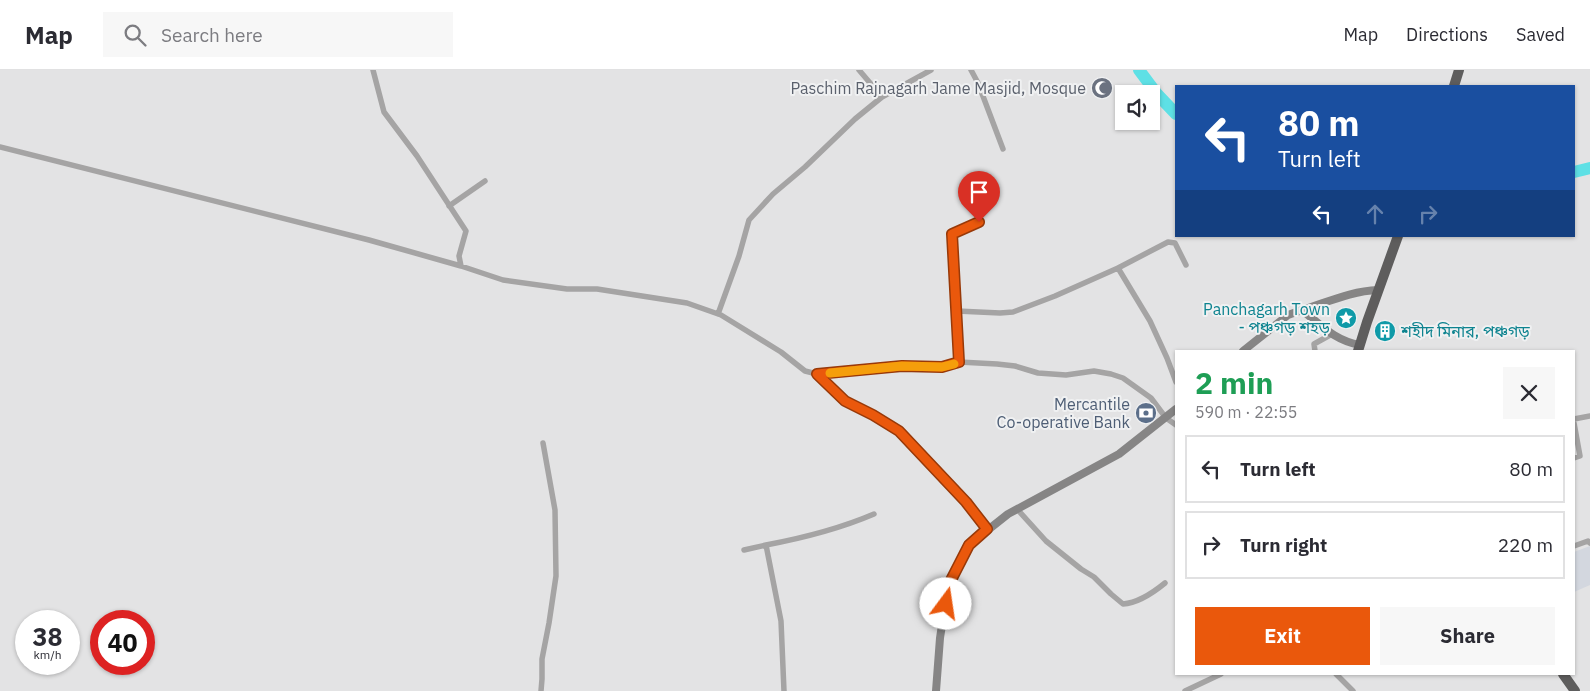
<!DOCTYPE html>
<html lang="en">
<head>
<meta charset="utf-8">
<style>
	:root { --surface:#fff; --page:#f7f7f7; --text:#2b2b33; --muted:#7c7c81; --line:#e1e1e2; --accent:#ea580c }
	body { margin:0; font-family:"IBM Plex Sans","Noto Sans Bengali",sans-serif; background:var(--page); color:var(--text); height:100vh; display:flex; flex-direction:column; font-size:19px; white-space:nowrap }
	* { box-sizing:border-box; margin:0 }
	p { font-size:16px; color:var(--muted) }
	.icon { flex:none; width:28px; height:28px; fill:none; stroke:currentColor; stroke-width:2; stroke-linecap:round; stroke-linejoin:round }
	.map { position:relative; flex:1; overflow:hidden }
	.panel { position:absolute; left:1175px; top:280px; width:400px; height:325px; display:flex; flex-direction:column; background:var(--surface); border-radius:0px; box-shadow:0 1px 4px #0004 }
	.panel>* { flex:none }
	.top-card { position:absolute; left:1175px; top:15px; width:400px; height:152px; border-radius:0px; box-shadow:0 1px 4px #0004; background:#1a4fa0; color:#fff; overflow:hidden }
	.controls { position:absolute; left:1115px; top:15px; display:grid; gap:10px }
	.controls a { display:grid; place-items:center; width:45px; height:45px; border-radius:0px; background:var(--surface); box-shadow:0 1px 4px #0004; font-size:25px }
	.speed { position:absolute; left:15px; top:540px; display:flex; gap:10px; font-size:25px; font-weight:700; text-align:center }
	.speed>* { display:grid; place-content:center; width:65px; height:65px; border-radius:50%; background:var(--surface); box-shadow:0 1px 4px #0004; line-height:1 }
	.speed small { font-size:12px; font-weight:400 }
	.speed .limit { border:8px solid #d22; background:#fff; color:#111 }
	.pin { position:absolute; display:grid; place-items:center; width:42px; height:42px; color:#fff; margin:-51px -21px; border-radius:50% 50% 50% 0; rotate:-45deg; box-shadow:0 0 5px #0007 }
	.pin .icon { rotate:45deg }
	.me { position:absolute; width:55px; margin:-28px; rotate:14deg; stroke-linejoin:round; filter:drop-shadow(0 0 4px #0008) }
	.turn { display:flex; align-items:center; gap:18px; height:105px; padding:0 20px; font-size:22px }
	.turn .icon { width:65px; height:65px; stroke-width:2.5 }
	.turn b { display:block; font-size:35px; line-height:42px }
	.lanes { display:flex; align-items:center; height:48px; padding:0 20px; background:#0003; justify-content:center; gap:25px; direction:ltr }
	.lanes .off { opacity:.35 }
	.round { display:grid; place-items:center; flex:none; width:52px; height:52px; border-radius:0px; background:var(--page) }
	.overview { display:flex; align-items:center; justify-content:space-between; height:85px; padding:0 20px }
	h1 { font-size:30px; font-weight:800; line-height:38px; color:#1e9e55 }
	.primary-button { display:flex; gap:10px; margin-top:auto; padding:10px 20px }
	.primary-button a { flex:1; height:58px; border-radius:0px; background:var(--accent); color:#fff; font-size:20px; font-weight:800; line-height:58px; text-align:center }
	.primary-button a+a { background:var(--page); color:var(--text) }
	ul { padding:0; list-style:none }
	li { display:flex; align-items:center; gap:15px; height:68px; margin:0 10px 8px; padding:0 10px; border:2px solid var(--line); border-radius:0px }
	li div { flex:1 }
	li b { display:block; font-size:19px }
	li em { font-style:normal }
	header { display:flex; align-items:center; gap:30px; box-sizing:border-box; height:70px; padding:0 25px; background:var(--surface); border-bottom:1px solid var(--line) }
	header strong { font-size:24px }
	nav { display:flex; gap:28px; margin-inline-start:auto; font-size:18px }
	.search { width:350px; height:45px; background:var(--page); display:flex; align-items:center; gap:12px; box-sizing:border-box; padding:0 18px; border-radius:0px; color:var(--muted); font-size:19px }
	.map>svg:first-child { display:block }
	.built { fill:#d3d7df }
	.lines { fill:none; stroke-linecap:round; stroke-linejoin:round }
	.river { stroke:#5ee0e5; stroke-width:12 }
	.street { stroke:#a5a4a4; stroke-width:5.5 }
	.secondary { stroke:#868585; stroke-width:8 }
	.highway { stroke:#5e5d5d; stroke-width:10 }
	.route-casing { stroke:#983908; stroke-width:12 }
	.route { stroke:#ea580c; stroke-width:9 }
	.slow { stroke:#f59e0b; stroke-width:9 }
	.labels { text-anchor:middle; stroke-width:4; stroke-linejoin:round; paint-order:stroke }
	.worship-label { font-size:16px; fill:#5b616d; stroke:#f0f1f2; text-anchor:end }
	.culture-label { font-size:16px; fill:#0d838f; stroke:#f0f1f2; text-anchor:end }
	.service-label { font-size:16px; fill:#4e5e75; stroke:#f0f1f2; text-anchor:end }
</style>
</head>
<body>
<header>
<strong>Map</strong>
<div class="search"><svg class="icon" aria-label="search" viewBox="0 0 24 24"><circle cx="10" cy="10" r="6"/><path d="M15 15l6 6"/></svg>Search here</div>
<nav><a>Map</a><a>Directions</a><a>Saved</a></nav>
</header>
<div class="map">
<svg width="1590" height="621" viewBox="0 0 1590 621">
	<rect width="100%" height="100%" fill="#e3e3e4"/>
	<!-- built -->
	<path class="built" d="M1590,476V515L1574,522V482Z"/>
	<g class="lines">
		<!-- river -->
		<path class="river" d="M1139,0L1157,24L1176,44
			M1574,102L1590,98"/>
		<!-- street -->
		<path class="street" d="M373,0L384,42L417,86L466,161L459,186L461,196L503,210L567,219H597L687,233L721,245L781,282L805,301L817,304L902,296L942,297L959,292
			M859,0L882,27
			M971,0L978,13L1003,79
			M0,77L369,170L461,196
			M449,136L485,111
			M979,152L952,164L959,292L997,294L1015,296L1038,303L1066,305L1094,301L1111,304L1123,308L1151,328L1166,348L1176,355
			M1118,198L1168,172L1175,173L1186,195
			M957,241L1000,243L1013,242L1055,226L1118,198L1150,251L1167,288L1176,312
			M718,244L739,186L749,150L773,124L805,97L855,49L882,27L931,0
			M1315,281L1314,274L1332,264
			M817,304L845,331L873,345L899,361L966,432L987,459
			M1574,349L1590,346
			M1574,353L1580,386L1574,388
			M1017,439L1046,471L1081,499L1094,507L1111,524L1123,534C1138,533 1154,522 1165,513
			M766,475C803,468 839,459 874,444
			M1574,476L1588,471L1590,473
			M744,480L766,475L781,551L784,621
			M1336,604L1353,621
			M541,621L542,609V589L549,553L556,506L555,440L543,373
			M1185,621L1221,604"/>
		<!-- secondary -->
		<path class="secondary" d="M1302,240C1328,232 1351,221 1378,220
			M1243,281L1288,245L1302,240C1321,255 1335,271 1360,275
			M936,621L940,568L948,516L969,475L1008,444L1119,384L1176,339"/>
		<!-- highway -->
		<path class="highway" d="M1454,16L1459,0
			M1358,281L1367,252L1398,166
			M1563,604L1575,621"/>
	</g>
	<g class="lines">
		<!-- route casing -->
		<g class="route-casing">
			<path id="route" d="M946,534L948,516L969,475L987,459L966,432L899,361L873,345L845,331L817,304L902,296L942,297L959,292L952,164L979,152"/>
		</g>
		<!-- route -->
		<use href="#route" class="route"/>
		<!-- slow -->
		<path class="slow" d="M830,303L902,296L942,297L954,294"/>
	</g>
	<!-- icons -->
	<defs>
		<g id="mosque-disc" transform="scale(1.125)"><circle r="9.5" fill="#6b7280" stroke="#f0f1f2"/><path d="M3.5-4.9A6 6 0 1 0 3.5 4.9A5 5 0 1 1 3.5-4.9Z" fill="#fff"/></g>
		<g id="sight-disc" transform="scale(1.125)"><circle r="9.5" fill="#0f9aa8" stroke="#f0f1f2"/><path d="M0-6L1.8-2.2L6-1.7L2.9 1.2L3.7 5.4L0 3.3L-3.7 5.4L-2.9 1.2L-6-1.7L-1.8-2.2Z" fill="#fff"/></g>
		<g id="building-disc" transform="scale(1.125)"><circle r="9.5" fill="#0f9aa8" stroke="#f0f1f2"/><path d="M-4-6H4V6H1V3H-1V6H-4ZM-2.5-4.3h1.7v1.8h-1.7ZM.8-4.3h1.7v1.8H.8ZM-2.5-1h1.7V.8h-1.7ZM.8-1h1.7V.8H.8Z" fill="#fff"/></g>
		<g id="bank-disc" transform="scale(1.125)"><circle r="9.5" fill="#5c6f8a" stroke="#f0f1f2"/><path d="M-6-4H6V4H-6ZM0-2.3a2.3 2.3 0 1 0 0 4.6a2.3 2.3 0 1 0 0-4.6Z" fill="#fff"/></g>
	</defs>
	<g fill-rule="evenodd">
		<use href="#mosque-disc" x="1102" y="18"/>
		<use href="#sight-disc" x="1346" y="248"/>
		<use href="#building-disc" x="1385" y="261"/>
		<use href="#bank-disc" x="1146" y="343"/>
	</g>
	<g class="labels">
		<!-- worship labels -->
		<g class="worship-label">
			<text x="1086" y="24">Paschim Rajnagarh Jame Masjid, Mosque</text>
		</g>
		<!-- culture labels -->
		<g class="culture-label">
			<text x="1330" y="245">Panchagarh Town<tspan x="1330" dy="18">- পঞ্চগড় শহড়</tspan></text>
			<text x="1401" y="267" text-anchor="start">শহীদ মিনার, পঞ্চগড়</text>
		</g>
		<!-- service labels -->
		<g class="service-label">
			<text x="1130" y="340">Mercantile<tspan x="1130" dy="18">Co-operative Bank</tspan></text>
		</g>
	</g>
</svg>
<div class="controls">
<a><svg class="icon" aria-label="sound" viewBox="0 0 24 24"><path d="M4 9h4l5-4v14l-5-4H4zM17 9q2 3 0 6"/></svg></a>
</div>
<div class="speed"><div>38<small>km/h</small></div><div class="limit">40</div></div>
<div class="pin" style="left:979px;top:152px;background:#d93025"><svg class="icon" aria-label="arrive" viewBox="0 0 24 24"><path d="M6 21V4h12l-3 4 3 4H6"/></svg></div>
<svg class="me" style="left:946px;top:534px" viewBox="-20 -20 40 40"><circle r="19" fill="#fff"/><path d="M0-13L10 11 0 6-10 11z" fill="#ea580c"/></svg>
<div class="top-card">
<div class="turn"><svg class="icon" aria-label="left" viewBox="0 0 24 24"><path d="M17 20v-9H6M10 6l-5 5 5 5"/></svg><div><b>80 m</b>Turn left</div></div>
<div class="lanes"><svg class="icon" aria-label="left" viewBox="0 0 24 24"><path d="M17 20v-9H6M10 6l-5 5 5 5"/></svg><svg class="icon off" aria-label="ahead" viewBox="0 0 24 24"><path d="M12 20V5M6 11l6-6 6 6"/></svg><svg class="icon off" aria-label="right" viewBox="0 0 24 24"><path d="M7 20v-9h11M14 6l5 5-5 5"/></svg></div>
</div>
<section class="panel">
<div class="overview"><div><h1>2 min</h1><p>590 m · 22:55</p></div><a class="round"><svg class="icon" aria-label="close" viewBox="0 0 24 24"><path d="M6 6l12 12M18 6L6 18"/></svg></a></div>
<ul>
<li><svg class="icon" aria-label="left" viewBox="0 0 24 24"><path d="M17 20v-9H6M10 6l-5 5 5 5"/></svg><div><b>Turn left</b></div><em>80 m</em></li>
<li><svg class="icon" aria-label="right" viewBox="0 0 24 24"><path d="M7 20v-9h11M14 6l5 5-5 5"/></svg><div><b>Turn right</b></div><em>220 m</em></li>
</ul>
<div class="primary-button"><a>Exit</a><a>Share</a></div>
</section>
</div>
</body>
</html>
